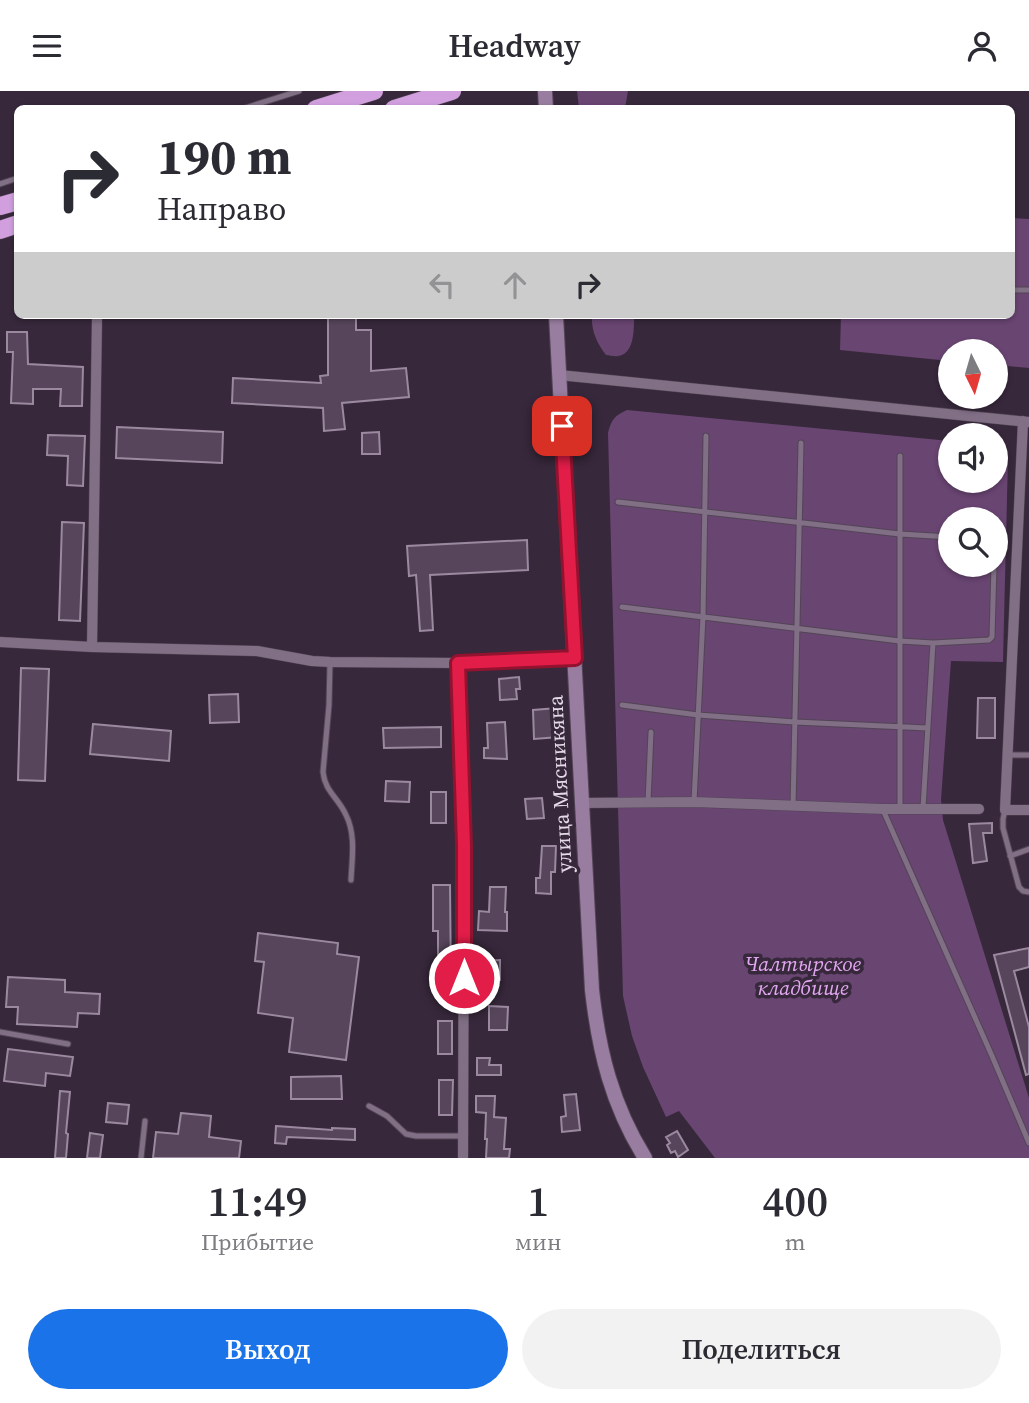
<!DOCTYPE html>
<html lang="ru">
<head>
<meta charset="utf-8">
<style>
	:root { --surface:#fff; --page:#f2f2f3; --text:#2b2b33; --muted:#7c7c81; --accent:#1a73e8 }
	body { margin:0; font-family:"Source Serif 4",serif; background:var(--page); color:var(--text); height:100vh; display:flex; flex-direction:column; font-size:26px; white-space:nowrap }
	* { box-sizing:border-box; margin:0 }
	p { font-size:23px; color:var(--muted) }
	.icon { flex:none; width:38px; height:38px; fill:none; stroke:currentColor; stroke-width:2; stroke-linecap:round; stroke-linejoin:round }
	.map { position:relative; height:1067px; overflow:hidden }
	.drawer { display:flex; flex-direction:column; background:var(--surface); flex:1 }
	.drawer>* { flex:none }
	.guide { position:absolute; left:14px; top:14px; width:1001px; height:214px; border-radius:10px; box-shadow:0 2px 5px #0004; background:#fff; color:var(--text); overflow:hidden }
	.needle { width:46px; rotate:175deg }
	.controls { position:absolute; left:938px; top:248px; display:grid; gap:14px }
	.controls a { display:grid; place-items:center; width:70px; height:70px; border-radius:50%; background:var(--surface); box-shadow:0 2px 5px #0004; font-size:35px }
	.pin { position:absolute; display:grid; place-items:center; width:60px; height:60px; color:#fff; margin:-30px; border-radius:14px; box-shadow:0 4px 10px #0006 }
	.me { position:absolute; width:77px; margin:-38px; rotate:0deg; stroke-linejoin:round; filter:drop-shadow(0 0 5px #0008) }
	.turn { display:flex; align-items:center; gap:24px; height:147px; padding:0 28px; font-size:32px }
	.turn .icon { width:91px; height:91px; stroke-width:2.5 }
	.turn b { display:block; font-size:49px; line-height:60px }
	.lanes { display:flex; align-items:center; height:66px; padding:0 28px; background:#0003; justify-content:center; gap:35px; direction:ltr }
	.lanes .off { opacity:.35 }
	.eta { display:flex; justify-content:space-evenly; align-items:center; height:119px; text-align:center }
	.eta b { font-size:42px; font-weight:600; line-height:49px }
	.cta { display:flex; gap:14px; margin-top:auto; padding:14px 28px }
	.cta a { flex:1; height:80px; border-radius:42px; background:var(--accent); color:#fff; font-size:28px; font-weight:600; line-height:80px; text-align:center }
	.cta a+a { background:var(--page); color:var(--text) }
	header { display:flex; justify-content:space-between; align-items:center; height:91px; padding:0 28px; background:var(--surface); font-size:32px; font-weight:600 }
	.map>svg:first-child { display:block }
	.green { fill:#694572; fill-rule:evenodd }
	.building { fill:#57465b; stroke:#9b89a0; stroke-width:2 }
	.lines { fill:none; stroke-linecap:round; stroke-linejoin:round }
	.lane-casing { stroke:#524555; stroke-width:7 }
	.street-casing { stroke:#524555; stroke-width:11 }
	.secondary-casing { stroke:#524555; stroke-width:16 }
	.highway-casing { stroke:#524555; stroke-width:19 }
	.lane { stroke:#816f85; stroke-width:5 }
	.street { stroke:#816f85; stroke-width:10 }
	.secondary { stroke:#997da0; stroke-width:14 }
	.highway { stroke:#d19fde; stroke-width:18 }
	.route-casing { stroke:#92132f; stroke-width:18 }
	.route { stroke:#e11d48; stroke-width:12 }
	.labels { text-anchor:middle; stroke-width:7; stroke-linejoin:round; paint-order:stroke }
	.street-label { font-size:21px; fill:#e5dae7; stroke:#37283b }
	.park-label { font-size:21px; font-style:italic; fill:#e2a7f1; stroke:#37283b }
</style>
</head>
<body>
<header><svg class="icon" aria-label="menu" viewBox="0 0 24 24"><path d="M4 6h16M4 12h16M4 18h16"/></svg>Headway<svg class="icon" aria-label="person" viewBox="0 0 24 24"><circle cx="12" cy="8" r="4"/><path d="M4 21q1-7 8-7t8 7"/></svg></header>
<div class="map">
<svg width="1029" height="1067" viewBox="0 0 1029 1067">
	<rect width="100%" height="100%" fill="#37283b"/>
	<!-- green -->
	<path class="green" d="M577,0H628L625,17H579Z
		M1012,127L1029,128V277L996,274V261H950V270L840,259L841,224H1012Z
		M592,224H634C634,237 635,263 618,265C614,266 610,264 606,264C597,252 591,240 592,224Z
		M627,319L950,350V390H996V355H999L1008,366L1003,571L951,570L941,709L943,729L1029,1007V1067H715L679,1020L666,1026L643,976L632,945L623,905L608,342C611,329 615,324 627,319ZM950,429H996V474H950Z"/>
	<!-- building -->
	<path class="building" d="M328,224H356V239H371V280L406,277L409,306L342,312L345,338L324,340L323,317L232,312L233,287L321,292L320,285L328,284Z
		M7,241H27L28,273L83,276L82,315H60L61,298H33V313L11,312L13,261H7Z
		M117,336L223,341L222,372L116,367Z
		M379,341L380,363H362V342Z
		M48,344L85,345L83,395L67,394L68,365L47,364Z
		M62,431L84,432L80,530L59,529Z
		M527,449L528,479L430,484L433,539L420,540L416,484L409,485L407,455Z
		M21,577L49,578L45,690L18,689Z
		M519,586L520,598H516L517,608L500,609L499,588Z
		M238,603L239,631L210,632L209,604Z
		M978,607H995V647H977Z
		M557,617L559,646L534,648L533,619Z
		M505,631L507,668L484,667V657H488L487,632Z
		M93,633L171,640L169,670L90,663Z
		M441,636V656L384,657L383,637Z
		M386,690L410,691L409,711L385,710Z
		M431,701H446V732H431Z
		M542,707L544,727L527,728L525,708Z
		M992,732V742H983L987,770L973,772L969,733Z
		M542,755H556L555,781H551V803L536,802V787H540Z
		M433,794H450L451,896H438V840H433Z
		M490,796H506L505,821H507V840L478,839L479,820L489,821Z
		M258,842L338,852L337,863L359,866L346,969L289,961L293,927L258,922L264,871L255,870Z
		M1029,857V876L1014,880L1029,936V983L1026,984L994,864Z
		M500,869V889H480V870Z
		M8,886L65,889V901L100,903L99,923L78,922L77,936L17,933L18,916H6Z
		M489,915L508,916L507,939H489Z
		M438,930H452V963H438Z
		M8,958L73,966L70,985L46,982L45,995L4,990Z
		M477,967H490L489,974H501V984H477Z
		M341,985L342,1008H291V986Z
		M439,989H453L452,1024H439Z
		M60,1000L70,1001L66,1042L68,1043L66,1067H55Z
		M576,1003L580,1039L562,1041L561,1026L566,1025L564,1004Z
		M476,1005H495L494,1026L506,1027L504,1058H510L509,1067H486L487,1048H485L486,1022L476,1021Z
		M108,1012L129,1014L127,1033L106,1031Z
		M181,1022L211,1025L209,1046L241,1050L239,1067H153L156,1041L178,1043Z
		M276,1035L332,1039V1037L355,1038V1049L287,1046L286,1053L275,1052Z
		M677,1040L688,1059L678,1066L675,1060L671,1062L667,1054L670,1052L666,1046Z
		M90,1042L103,1044L100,1067H87Z"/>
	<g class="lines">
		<!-- lane casing -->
		<g class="lane-casing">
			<path id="lane" d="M242,18L299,0
				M0,93L18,87
				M1012,199H1029
				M618,411L900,443L950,446
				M622,516L900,550L933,552L989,549L992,546L994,474
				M330,571L329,614L323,681C325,701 338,706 346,724C356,744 352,767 351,789
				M622,614L698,624L795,631L928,637
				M1007,664H1029
				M648,711L651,641
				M694,711L703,525L706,345
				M793,716L801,352
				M923,717L933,552
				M900,718V365
				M883,719L992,965L1029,1052
				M1005,719L1003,728V737L1019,796L1023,800L1029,801
				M1010,765L1029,758
				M0,941L68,953
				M369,1015L387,1025L406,1043L416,1045H464
				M141,1067L145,1030"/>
		</g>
		<!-- street casing -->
		<g class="street-casing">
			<path id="street" d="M559,284L1029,331
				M1023,330L1005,719H1029
				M0,551L92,556L257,560L312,570L330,571L458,572L575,567
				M92,556L97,227
				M458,572L464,755L463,1067
				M582,712L694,711L883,718H979"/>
		</g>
		<!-- secondary casing -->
		<g class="secondary-casing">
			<path id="secondary" d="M545,0L546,18
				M556,224L592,899C599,961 612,1014 645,1067"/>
		</g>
		<!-- highway casing -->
		<g class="highway-casing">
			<path id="highway" d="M316,18L374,0
				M394,18L452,0
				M0,115L18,110
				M0,139L18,133"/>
		</g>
		<!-- lane -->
		<use href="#lane" class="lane"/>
		<!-- street -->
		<use href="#street" class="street"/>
		<!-- secondary -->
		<use href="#secondary" class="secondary"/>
		<!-- highway -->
		<use href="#highway" class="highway"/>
	</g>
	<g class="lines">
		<!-- route casing -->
		<g class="route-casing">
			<path id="route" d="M464,887V755L458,572L575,567L562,335"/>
		</g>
		<!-- route -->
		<use href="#route" class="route"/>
	</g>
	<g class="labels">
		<!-- street labels -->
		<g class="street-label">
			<text transform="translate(560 693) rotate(-93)" y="7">улица Мясникяна</text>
		</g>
		<!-- park labels -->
		<g class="park-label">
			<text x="803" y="880">Чалтырское<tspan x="803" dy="24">кладбище</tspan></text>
		</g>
	</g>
</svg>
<div class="controls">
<a><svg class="needle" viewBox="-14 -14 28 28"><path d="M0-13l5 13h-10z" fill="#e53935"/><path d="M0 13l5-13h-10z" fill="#7c7c81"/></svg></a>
<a><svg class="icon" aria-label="sound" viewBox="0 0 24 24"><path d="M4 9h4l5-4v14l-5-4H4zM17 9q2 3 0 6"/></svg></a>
<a><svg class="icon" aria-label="search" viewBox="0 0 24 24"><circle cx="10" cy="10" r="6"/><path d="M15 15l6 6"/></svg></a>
</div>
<div class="pin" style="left:562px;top:335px;background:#d93025"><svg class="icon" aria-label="arrive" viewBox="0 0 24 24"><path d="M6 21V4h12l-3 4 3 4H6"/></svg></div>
<svg class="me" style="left:464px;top:887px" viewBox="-20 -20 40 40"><circle r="17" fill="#e11d48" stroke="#fff" stroke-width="3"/><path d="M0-11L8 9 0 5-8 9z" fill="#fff"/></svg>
<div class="guide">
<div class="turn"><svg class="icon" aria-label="right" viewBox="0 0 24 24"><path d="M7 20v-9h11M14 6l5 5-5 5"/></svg><div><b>190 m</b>Направо</div></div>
<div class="lanes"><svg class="icon off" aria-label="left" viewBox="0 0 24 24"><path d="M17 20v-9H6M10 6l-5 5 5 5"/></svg><svg class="icon off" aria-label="ahead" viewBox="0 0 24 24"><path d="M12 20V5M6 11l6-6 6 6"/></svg><svg class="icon" aria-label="right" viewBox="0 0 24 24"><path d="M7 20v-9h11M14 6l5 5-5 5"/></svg></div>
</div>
</div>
<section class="drawer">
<div class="eta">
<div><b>11:49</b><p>Прибытие</p></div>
<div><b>1</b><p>мин</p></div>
<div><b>400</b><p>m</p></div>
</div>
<div class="cta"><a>Выход</a><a>Поделиться</a></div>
</section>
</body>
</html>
